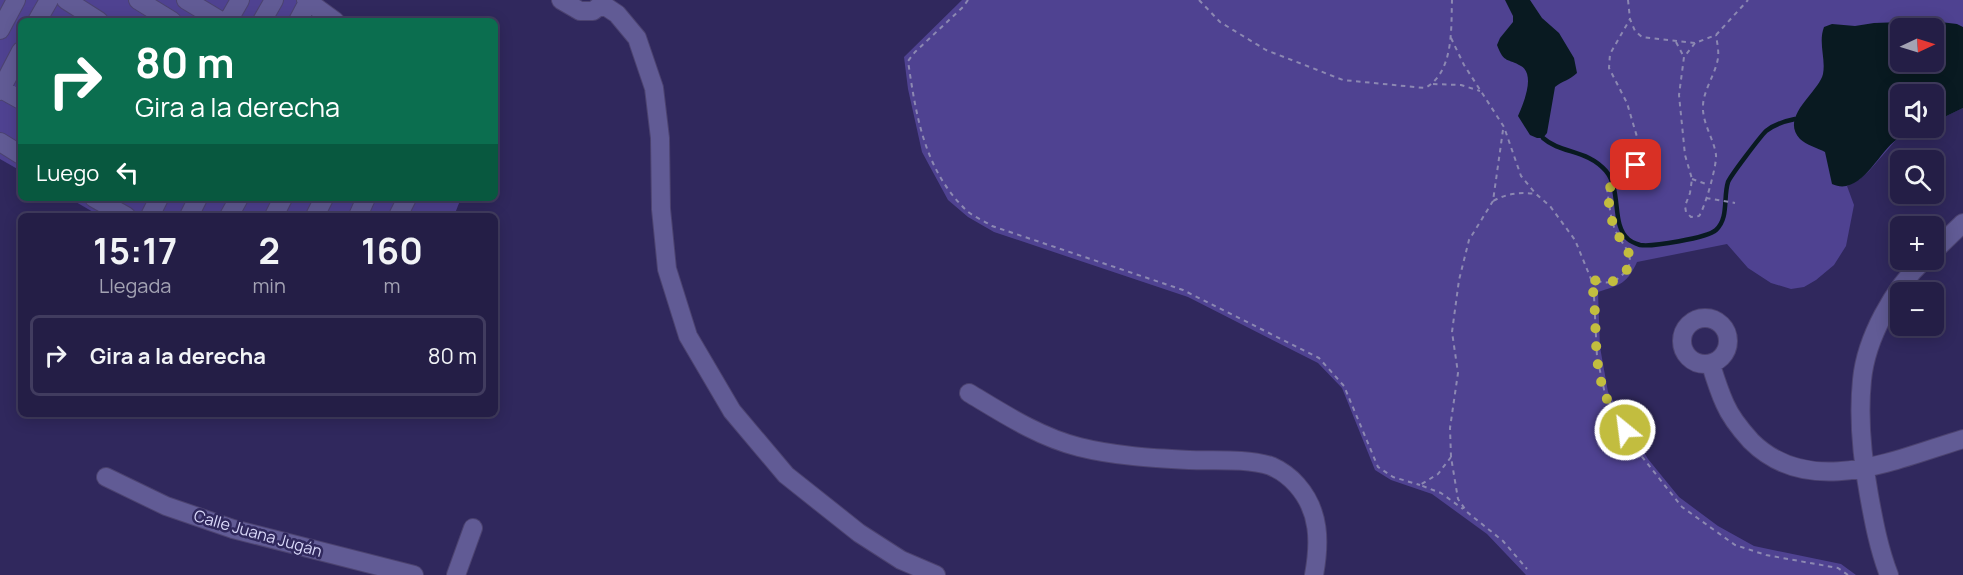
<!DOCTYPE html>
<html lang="es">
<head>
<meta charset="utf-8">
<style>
	:root { --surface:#241e46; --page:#302b51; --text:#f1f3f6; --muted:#a3a2b3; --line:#413c5f }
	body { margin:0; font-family:Manrope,sans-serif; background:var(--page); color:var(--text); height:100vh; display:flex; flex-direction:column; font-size:22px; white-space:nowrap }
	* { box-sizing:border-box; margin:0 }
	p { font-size:20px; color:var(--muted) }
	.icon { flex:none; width:33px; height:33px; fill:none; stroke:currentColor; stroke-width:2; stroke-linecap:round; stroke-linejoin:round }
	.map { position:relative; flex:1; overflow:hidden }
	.side { position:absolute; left:18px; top:213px; width:480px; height:204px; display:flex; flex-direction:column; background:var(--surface); border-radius:9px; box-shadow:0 3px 15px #0003,0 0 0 2px var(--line) }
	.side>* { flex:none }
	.banner { position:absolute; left:18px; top:18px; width:480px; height:183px; border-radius:9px; box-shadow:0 3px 15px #0003,0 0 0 2px var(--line); background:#0b6e4f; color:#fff; overflow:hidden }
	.needle { width:39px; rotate:86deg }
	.tools { position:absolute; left:1890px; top:18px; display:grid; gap:12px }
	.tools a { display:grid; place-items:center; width:54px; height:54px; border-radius:9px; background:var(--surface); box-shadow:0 3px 15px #0003,0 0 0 2px var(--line); font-size:30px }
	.pin { position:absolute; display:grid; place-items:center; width:51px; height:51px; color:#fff; margin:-26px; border-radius:12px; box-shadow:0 3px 9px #0006 }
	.me { position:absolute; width:66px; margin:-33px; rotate:331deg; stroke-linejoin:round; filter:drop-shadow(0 0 4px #0008) }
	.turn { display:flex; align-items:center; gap:21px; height:126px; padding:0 18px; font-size:27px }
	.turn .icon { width:78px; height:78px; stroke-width:2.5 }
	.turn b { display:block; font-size:42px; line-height:51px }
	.then { display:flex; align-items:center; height:57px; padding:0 18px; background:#0003; gap:12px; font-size:22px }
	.eta { display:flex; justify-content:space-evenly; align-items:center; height:102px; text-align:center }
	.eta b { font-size:36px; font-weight:700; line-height:42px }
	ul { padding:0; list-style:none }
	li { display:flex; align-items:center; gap:18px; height:81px; margin:0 12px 9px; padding:0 6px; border:3px solid var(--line); border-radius:9px }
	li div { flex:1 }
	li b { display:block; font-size:22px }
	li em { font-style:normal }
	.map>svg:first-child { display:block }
	.green { fill:#4f4291; fill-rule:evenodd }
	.water { fill:#091a21; fill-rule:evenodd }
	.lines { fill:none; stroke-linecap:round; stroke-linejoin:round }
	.stream { stroke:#091a21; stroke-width:4.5 }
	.minor-casing { stroke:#4c4370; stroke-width:20 }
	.path { stroke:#8c88b2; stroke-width:2; stroke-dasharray:4.5 4.5; stroke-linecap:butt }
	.minor { stroke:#615b95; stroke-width:18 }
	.route { stroke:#c2bd3f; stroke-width:10; stroke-dasharray:0 18 }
	.labels { text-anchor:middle; stroke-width:5; stroke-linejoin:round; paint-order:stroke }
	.street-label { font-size:16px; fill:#dad9fa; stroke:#30285d }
</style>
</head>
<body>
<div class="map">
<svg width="1963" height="575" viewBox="0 0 1963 575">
	<rect width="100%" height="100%" fill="#30285d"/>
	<!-- green -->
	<path class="green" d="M0,0H319L348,21H21V171L0,159Z
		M962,0H1963V108L1934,122V94H1900V128H1922L1896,140L1869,171L1860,179L1847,186L1854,205L1846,246L1834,265L1816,280L1804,287L1791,289L1771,283L1748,268L1727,244L1637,262C1627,284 1620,285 1598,292L1600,347L1608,392L1648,459L1679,497L1718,526L1754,546L1841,564L1856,575H1526L1487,534L1432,494L1391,480L1375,470L1342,388L1318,363L1188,297L994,232L968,217L948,200L922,152L908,89L904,57ZM1900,28H1934V62H1900Z
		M69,198H461L454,216H100Z"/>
	<!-- water -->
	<path class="water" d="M1505,0H1530L1542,18L1559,33L1574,58L1577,73C1570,80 1562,81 1555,87L1547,133L1543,138H1537L1530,135L1518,116C1523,104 1536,75 1521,66C1508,58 1504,64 1497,45L1500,38L1513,22V16Z
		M1932,21L1957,24L1963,27V108L1934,122V94H1900V128H1922C1914,131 1903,134 1896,140C1878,153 1860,197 1832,184L1825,152C1818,148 1806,145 1800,139C1779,117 1819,92 1823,74C1826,58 1818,43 1824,27L1832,24L1855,26L1874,23ZM1900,28H1934V62H1900Z"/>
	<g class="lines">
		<!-- stream -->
		<path class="stream" d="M1543,138C1561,154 1587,149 1606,171C1622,190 1611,225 1628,239C1630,241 1637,244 1640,245C1652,247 1707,238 1716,230C1729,218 1723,198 1728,182C1731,175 1760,137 1766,131C1775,124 1785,121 1795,119"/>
		<!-- minor casing -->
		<g class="minor-casing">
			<path id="minor" d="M66,0L99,21
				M138,0L172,21
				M186,0L221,21
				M306,0L335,21
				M561,0L580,11H593L602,4V0
				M602,4L617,14L637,38L654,88L660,138L661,209L667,269L688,336L732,411L786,475L859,533L901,560L936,575
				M37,21L49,0
				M228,21L240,0
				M262,21L274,0
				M298,21L308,2
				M0,30L16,0
				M1,89L21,100
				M0,91L21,51
				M0,142L21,155
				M94,198L126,216
				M150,216L159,198
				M189,216L198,198
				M229,216L239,198
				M274,216L283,198
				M315,216L324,198
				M358,216L366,198
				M398,216L407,198
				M1934,251L1963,223
				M1682 341a23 23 0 1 1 46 0a23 23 0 1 1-46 0Z
				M1711,365C1715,378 1719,391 1725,404C1731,418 1741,430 1751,441C1810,500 1896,459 1963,439
				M969,393C1004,414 1039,437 1079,447C1115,456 1152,458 1189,460C1215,461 1245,458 1271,466C1280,470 1290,477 1297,485C1320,511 1320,542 1314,575
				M106,477L166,506L233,529L414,575
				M456,575L473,528
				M1889,575C1879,549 1874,523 1869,495C1862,457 1858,419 1862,380C1866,338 1894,288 1924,260"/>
		</g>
		<!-- path -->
		<path class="path" d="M968,0L963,7L915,52L908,61C916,115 924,168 964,208C971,216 983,220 992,226L1183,290L1319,358L1344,386L1378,467L1393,477L1420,485
			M1199,0L1220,22L1266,50L1343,80L1425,88C1454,72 1451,29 1452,0
			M1628,0L1630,19L1635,31L1642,37L1695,43L1716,35L1748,0
			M1451,38L1464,65L1504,127L1521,176L1536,194L1550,206L1575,240L1591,279C1603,283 1611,285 1621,276C1642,258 1620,245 1614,227C1610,216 1609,201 1607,189L1622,181L1636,165L1640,147L1627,103L1609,68L1610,54L1630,19
			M1676,42L1684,57
			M1695,43L1684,57L1679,95L1685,155L1692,179L1690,193L1685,206L1686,212L1691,217L1699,216C1705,208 1717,165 1716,155C1714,139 1702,123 1703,106C1703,91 1716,73 1718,58C1719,51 1717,42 1716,35
			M1433,84L1461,85L1480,91
			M1503,130L1493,201C1508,193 1520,192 1536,194
			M1692,179L1709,185
			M1706,198L1735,203
			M1493,201L1469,240L1459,280L1452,332L1458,373L1450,428L1451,457L1458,499L1467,512L1503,541L1527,569
			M1591,279L1594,296L1597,357L1605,394L1635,448L1682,507L1735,545L1766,555L1838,568L1848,575
			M1451,457L1438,474L1420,485L1441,493L1463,509"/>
		<!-- minor -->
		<use href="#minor" class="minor"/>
	</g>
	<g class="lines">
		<!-- route -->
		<path class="route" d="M1625,430C1618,418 1609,406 1605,394C1591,357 1599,317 1591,279C1603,283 1611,285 1621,276C1642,258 1621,245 1614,227C1610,216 1609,201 1607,189L1622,181L1636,165"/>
	</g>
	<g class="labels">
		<!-- street labels -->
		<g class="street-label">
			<text transform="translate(258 533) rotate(16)" y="6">Calle Juana Jugán</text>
		</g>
	</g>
</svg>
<div class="tools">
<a><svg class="needle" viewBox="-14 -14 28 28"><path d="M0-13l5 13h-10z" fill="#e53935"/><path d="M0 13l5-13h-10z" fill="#a3a2b3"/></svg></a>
<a><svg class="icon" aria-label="sound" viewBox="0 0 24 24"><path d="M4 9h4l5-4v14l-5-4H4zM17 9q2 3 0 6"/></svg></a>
<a><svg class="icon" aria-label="search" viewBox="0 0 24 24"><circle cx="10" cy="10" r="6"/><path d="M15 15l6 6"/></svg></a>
<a>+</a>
<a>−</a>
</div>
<div class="pin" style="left:1636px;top:165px;background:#d93025"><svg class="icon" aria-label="arrive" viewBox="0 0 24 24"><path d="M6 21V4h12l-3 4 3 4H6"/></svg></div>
<svg class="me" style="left:1625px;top:430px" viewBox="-20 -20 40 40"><circle r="17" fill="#c2bd3f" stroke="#fff" stroke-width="3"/><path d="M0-11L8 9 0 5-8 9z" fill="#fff"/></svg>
<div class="banner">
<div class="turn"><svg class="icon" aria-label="right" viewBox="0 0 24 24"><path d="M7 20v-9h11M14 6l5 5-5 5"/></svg><div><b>80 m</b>Gira a la derecha</div></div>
<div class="then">Luego<svg class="icon" aria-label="left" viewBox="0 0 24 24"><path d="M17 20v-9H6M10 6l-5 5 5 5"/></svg></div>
</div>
<section class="side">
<div class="eta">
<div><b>15:17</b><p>Llegada</p></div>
<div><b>2</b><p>min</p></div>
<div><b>160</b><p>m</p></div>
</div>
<ul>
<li><svg class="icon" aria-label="right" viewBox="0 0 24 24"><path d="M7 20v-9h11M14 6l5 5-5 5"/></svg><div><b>Gira a la derecha</b></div><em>80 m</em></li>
</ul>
</section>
</div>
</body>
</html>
